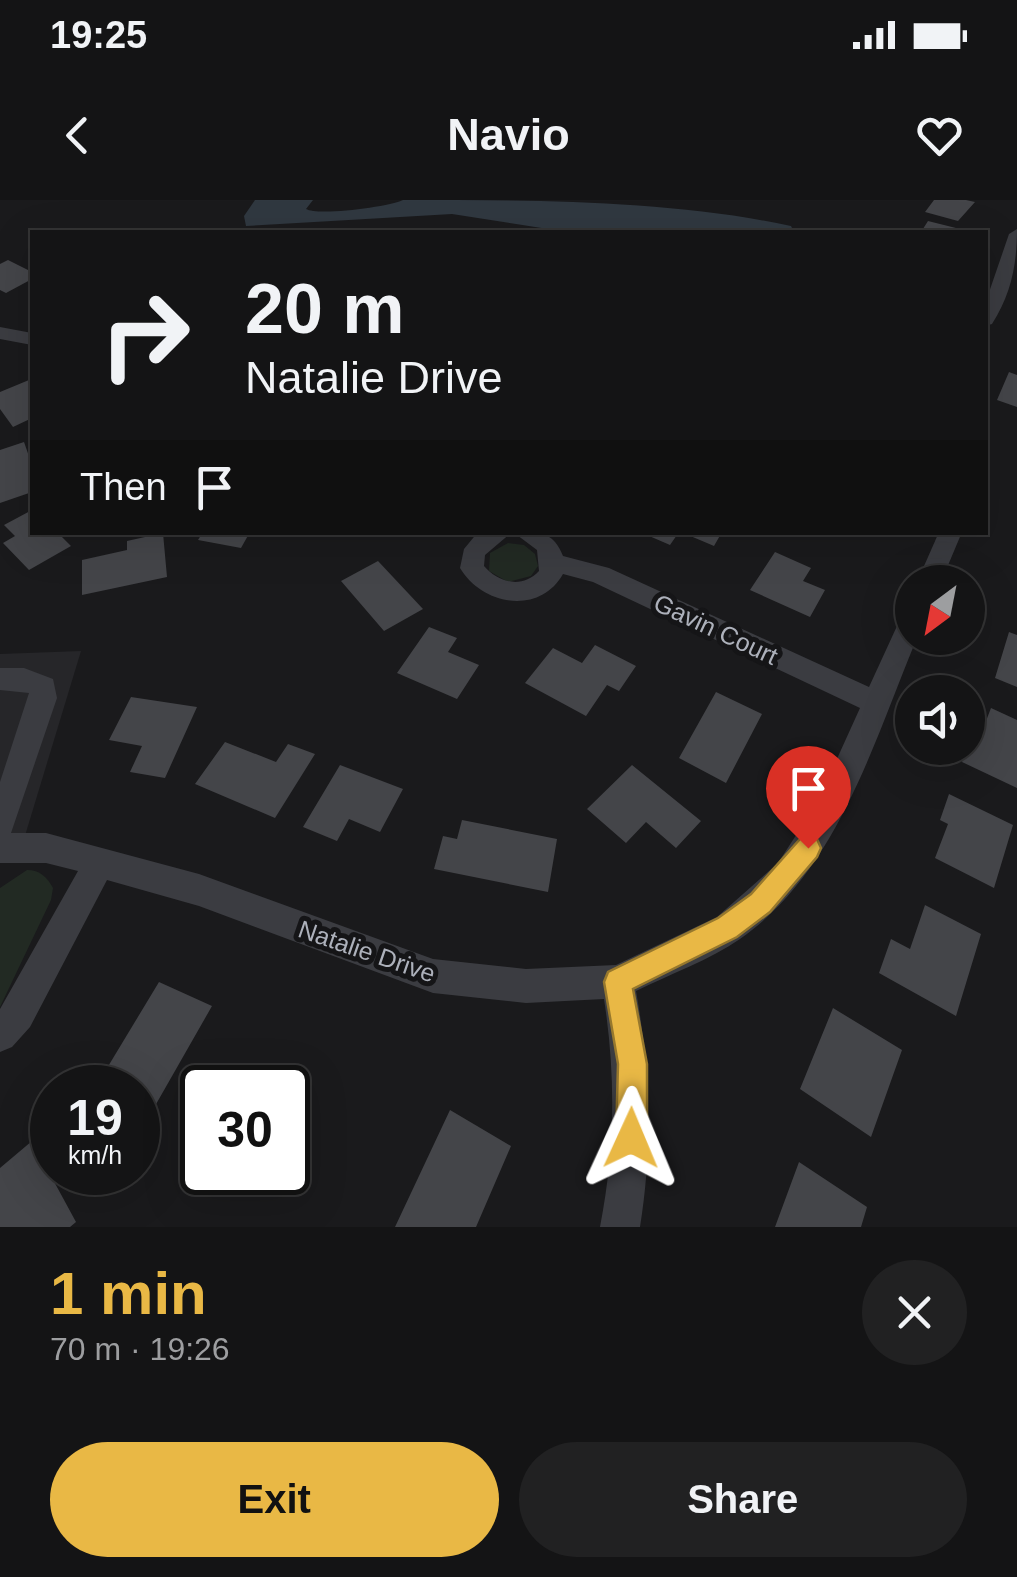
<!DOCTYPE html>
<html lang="en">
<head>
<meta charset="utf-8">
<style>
	:root { --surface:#141415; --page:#212122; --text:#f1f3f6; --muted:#9d9ea0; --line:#333334; --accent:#e9b845 }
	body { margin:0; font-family:Arial,sans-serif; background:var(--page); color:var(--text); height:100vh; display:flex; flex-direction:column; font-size:38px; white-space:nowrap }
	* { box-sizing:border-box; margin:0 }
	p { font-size:32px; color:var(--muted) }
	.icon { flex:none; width:55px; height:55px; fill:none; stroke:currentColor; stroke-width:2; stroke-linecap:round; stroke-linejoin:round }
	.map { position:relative; height:1027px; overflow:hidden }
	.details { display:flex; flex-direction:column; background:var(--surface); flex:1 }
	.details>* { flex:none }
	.top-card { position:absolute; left:30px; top:30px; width:958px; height:305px; border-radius:0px; box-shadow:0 10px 40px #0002,0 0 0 2px var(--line); background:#141415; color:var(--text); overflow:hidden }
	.needle { width:65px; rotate:212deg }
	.fabs { position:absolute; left:895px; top:365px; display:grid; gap:20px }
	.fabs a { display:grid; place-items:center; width:90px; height:90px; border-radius:50%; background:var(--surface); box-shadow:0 10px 40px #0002,0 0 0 2px var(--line); font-size:50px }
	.speed { position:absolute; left:30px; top:865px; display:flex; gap:20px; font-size:50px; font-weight:700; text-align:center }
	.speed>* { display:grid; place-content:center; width:130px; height:130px; border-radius:50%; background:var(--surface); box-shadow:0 10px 40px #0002,0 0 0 2px var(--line); line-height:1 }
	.speed small { font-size:25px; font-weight:400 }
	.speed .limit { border:5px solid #111; border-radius:15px; background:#fff; color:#111 }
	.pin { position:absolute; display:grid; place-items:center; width:85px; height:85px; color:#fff; margin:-102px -42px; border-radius:50% 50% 50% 0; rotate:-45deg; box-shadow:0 0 10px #0007 }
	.pin .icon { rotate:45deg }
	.me { position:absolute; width:110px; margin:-55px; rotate:1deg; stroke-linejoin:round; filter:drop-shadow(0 0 8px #0008) }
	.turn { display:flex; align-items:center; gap:35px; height:210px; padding:0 50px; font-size:45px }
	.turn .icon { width:130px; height:130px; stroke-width:2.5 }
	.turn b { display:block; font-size:70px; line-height:85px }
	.then { display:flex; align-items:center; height:95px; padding:0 50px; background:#0003; gap:20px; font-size:38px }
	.round { display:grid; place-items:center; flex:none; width:105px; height:105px; border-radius:52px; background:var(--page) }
	.headline { display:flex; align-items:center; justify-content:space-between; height:170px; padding:0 50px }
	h1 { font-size:60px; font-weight:700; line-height:75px; color:var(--accent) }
	.action { display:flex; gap:20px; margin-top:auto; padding:20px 50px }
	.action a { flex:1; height:115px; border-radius:60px; background:var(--accent); color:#111; font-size:40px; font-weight:700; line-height:115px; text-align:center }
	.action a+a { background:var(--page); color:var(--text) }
	.status { display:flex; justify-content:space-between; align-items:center; height:70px; padding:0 50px; background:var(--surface); direction:ltr }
	.status svg { height:28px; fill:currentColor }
	header { display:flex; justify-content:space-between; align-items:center; height:130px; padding:0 50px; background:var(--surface); font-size:45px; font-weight:700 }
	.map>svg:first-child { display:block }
	.built { fill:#262629 }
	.green { fill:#222a23 }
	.water { fill:#303840 }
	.building { fill:#444549 }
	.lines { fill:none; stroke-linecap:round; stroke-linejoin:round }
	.street { fill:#3b3c41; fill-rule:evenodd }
	.route { fill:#e9b845; stroke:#97782d; stroke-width:2.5 }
	.labels { text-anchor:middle; stroke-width:10; stroke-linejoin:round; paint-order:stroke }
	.street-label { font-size:25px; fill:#adb1bb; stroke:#151517 }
</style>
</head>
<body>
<div class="status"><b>19:25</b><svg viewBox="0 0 49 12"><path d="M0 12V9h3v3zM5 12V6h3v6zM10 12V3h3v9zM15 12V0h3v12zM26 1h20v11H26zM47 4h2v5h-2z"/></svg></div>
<header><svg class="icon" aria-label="back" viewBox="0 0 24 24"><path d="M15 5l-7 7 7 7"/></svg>Navio<svg class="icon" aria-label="heart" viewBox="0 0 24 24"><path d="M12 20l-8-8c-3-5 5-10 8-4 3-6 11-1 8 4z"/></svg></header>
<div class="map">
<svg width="1017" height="1027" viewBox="0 0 1017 1027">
	<rect width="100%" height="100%" fill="#1a1a1c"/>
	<!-- built -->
	<path class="built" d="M81,451L24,639L0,637V454Z"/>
	<!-- green -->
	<path class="green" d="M508,343L524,345L535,354L538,366L531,376L508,382L489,371L490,353Z
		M27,670C40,670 47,677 53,688L51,700L0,807V688Z"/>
	<!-- water -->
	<path class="water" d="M255,0H313L306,9C318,16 389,7 403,0C530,0 671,0 791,26L794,32H567L452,14L246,26L244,16Z"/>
	<!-- building -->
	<path class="building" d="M934,0H966L975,2L958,21L925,12Z
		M928,21L960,29L958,32H921Z
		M8,60L32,72V79L6,93L0,90V64Z
		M1009,172L1017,175V207L997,200Z
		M29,180L32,218L13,227L0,209V192Z
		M24,242L32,265V292L0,303V250Z
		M32,310V332H57L71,346L29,370L3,343L15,336L4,325Z
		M203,332H250L241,348L198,340Z
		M640,332H679L670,345Z
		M681,332H722L714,346Z
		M163,333L167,377L82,395V360L127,350V341Z
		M775,352L811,368L803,381L825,390L810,417L750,390Z
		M378,361L423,409L384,431L341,381Z
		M429,427L457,438L448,452L479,465L457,499L397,473Z
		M1009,432L1017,435V487L995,478Z
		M595,445L636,466L619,491L607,485L586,516L525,483L553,448L582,463Z
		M716,492L762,514L726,583L679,558Z
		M131,497L197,507L165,578L130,572L142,546L109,540Z
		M991,508L1017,520V588L962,562L978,517L986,521Z
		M225,542L276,562L288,544L315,554L275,618L195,584Z
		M340,565L403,589L380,632L349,619L337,641L303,627Z
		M632,565L701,621L676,648L646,622L626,643L587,609Z
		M949,594L1013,625L994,688L935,658L948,624L940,620Z
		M462,620L557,639L548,692L434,669L443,636L457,639Z
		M925,705L981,734L956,816L879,773L891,739L910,749Z
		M159,782L212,806L143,927L138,924V888H95Z
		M833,808L902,850L871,937L800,889Z
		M450,910L511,946L476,1027H395Z
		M32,941L76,1022L70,1027H0V968Z
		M799,962L867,1007L861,1027H775Z"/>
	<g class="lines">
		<!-- street -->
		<path class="street" d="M1017,29C1017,65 1011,94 992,124L985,126V104L1009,34Z
			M0,127L32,133V145L0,139Z
			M478,332H512L485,355L484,366C499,383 522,389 539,371L537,350L513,332C538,332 553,330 563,356L609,368L869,487L903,413L912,410V438H917C873,543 838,670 740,739C710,760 670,774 636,791C650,870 653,947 640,1027H600C615,951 616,876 604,799L526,803L433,793L199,706L107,680L30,827L12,847L0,852V809L78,671L46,663H0V582L29,493L0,490V468H24L53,479L57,498L11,633H46L199,674L433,759L526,769L616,765L717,717L778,663L817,603L860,508L593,382L563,374C539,416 482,405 460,368L464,349Z
			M939,332H962L941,382H917Z"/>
	</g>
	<!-- route -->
	<path class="route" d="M808,636L817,639L821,648L817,657L770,712L737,737L633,789L647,864V938L642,949L631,954L620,949L616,938L618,864L604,782L608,772L718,718L751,694L800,639Z"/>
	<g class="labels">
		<!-- street labels -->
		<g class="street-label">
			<text transform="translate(716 429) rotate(25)" y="9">Gavin Court</text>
			<text transform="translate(367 751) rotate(19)" y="9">Natalie Drive</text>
		</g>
	</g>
</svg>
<div class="fabs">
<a><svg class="needle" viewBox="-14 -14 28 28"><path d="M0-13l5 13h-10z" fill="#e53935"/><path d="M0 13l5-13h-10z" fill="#9d9ea0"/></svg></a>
<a><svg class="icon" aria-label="sound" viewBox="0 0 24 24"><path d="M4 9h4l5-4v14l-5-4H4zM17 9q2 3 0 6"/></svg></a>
</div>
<div class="speed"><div>19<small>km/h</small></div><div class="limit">30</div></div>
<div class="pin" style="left:808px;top:648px;background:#d93025"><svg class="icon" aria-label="arrive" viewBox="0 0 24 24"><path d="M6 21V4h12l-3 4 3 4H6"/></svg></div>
<svg class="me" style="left:631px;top:938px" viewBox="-20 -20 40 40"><path d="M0-17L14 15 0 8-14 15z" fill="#e9b845" stroke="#fff" stroke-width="4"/></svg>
<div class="top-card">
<div class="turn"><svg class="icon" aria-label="right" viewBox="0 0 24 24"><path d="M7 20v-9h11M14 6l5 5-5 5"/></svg><div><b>20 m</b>Natalie Drive</div></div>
<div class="then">Then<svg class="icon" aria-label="arrive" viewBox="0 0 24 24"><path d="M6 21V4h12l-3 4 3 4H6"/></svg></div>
</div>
</div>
<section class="details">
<div class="headline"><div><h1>1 min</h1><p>70 m · 19:26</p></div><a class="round"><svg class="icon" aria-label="close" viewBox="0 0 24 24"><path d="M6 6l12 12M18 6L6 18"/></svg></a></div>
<div class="action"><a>Exit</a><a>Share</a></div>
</section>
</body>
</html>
